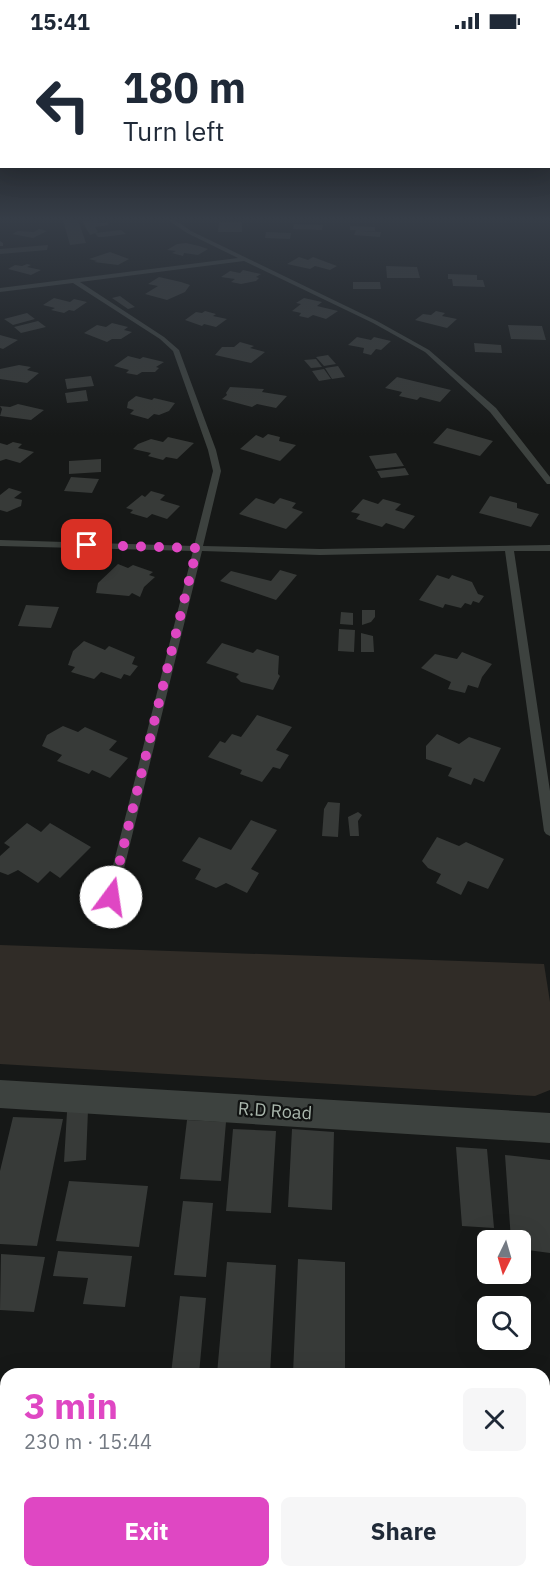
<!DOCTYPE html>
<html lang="en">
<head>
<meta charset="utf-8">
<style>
	:root { --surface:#fff; --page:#f6f6f7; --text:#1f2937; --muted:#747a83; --accent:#df47c3 }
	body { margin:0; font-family:"IBM Plex Sans",sans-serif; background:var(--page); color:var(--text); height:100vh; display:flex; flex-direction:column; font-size:22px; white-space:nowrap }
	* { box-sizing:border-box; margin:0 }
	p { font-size:20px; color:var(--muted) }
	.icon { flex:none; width:33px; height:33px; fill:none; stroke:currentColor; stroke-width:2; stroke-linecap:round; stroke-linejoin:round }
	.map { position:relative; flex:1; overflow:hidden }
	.panel { position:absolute; left:0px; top:1326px; width:550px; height:210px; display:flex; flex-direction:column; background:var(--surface); border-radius:18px 18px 0 0; box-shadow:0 6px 24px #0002 }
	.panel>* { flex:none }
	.hud { position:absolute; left:0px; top:0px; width:550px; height:126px; box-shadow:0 6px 24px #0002; background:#fff; color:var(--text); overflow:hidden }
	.needle { width:39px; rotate:185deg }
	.controls { position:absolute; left:477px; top:1188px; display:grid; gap:12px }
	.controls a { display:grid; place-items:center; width:54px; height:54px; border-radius:9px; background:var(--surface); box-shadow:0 6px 24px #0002; font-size:30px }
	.pin { position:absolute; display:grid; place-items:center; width:51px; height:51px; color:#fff; margin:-26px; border-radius:12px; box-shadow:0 3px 9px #0006 }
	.me { position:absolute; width:66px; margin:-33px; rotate:14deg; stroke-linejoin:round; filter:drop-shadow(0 0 4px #0008) }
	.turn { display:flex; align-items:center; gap:21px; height:126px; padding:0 24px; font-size:27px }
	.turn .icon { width:78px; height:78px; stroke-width:2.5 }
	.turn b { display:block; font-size:42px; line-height:51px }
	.round { display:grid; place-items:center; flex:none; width:63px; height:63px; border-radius:9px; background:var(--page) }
	.head { display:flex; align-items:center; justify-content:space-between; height:102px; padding:0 24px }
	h1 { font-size:36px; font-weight:700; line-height:45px; color:var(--accent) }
	.button { display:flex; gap:12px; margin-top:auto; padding:12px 24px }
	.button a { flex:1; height:69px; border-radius:9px; background:var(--accent); color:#fff; font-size:24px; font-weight:700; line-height:69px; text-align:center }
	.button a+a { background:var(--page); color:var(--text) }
	.status { display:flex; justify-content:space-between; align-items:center; height:42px; padding:0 30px; background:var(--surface); direction:ltr }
	.status svg { height:16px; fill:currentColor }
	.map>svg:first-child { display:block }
	.green { fill:#302c27 }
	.building { fill:#373a38 }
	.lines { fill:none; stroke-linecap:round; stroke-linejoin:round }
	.lane { fill:#3d423f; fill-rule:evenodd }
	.street { fill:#3d423f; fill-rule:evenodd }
	.route { stroke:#df47c3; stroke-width:10; stroke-dasharray:0 18 }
	.labels { text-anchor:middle; stroke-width:4.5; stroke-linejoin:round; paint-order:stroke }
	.near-street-label { font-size:18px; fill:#aab7ad; stroke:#111312 }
</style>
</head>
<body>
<div class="status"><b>15:41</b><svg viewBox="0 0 49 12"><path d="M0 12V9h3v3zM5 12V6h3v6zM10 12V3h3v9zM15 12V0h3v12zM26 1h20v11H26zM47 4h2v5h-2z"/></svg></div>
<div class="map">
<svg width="550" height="1536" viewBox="0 0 550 1536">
	<rect width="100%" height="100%" fill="#161817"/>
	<!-- green -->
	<path class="green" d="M0,903L544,922L550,960V1048L535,1054L0,1022Z"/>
	<!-- building -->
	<path class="building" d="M63,178H78L86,201L70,203Z
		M97,178L99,181L107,180L109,183L95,185L98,190L90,193L82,179Z
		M219,180H242V190H218Z
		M294,182L323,183L322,188L293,187Z
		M350,184L375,185V189H360L381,190L380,195L354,193L356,188H350Z
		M39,187L47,189L33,196L12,192L18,189L34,190Z
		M121,188L126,192L103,195H98L95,191Z
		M266,190L291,191L290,197L265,196Z
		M186,201L199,204L208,207L198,213L184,211L183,214L172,211L176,209L167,208L177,202Z
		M48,203L47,208L0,212V207Z
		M110,210L129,217L118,223L94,220L97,219L89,217Z
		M299,215L308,218L313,215L337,224L330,228L315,224L310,227L287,222Z
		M27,222L31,223L27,225L41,228L31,233L8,227L15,223L22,224Z
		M386,224L417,225L420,236H387Z
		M243,228L261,232L256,235L259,236L256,239L241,242L231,240L235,237L221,235L230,229L240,231Z
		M448,232L477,233V238H483L485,245L453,244L452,237H448Z
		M159,235L181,240L190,243L185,250L167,258L145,252L158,244L148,242Z
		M353,240H380L381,247H353Z
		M120,254L135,265L128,267L112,256Z
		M54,256L70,260L74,257L87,260L74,269L69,268L64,271L51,268L55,266L43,263Z
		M304,256L322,260L317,264L338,269L326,277L313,273L308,276L299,274L301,271L292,269L301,262L296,261Z
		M205,269L216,272L213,274L227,277L216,285L204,282L202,284L185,278L196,270L202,271Z
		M436,269L445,271L442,274L457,277L447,286L415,278L423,272L431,273Z
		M27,271L35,277L13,283L4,277Z
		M38,279L46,285L21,291L14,285Z
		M112,281L128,285L124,288L132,290L121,297H112L107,300L84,291L97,283L106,285Z
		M508,283L542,284L546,298L511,297Z
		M0,293L18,298L3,307L0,306Z
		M357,295L371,298L374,295L391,299L381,308L376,307L371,313L363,311L364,306L348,303Z
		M240,300L254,304L250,306L265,310L251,321L215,313L222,305H234Z
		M474,301L501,303L502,311L475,310Z
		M328,313L336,322L324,324L316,315Z
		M128,314L140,317L143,315L164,320L156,325L159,326L155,330H142L137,333L126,331L129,328L114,324Z
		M316,317L322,325L311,326L304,318Z
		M19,323L31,325L27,328L39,331L27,341L0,337V327Z
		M338,324L345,335L332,337L325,326Z
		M324,327L331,337L319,339L312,329Z
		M91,334L94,344L67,347L65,337Z
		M397,335L451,348L440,360L420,355L417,358L399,354L402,350L385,346Z
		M230,345L264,347L262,350L287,354L276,366L257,362L252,365L222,357L227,353L226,351Z
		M86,348L88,359L67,361L65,351Z
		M136,354L152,358L154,356L175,361L169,369L159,373L154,372L148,377L130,372L134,368L127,366L128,360Z
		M18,362L44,368L31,378L0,374L2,367L0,364L10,365Z
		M447,386L493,399L480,414L433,401Z
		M268,392L280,395L279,399L296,403L280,419L240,407L256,393L263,396Z
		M168,395L194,401L177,417L166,415L163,418L148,414L151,411L133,407L138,402L151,397L163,400Z
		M13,400L22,402L18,406L34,410L20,421L6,417L0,419V401L7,403Z
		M396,411L404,424L376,427L369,414Z
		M101,417V430L69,432V419Z
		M405,426L409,433L381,436L377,429Z
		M71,435L99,437L92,451L64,449Z
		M9,446L22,450L14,456L22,458L21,464L7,470L0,468V453Z
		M151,449L165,453L160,458L180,464L167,477L152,472L147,476L130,471L133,468L126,466L142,453L145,455Z
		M490,454L517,461V466L539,472L531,485L479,471Z
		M256,456L274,462L280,456L296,461L292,466L303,470L286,487L239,472Z
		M363,457L378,462L383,457L401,462L395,468L415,474L404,487L386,481L382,485L356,477L360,472L351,470Z
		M118,522L128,526L133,523L153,530L149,533L155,535L144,545L140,555L132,551L129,554L96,551L98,541Z
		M280,528L297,533L276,558L220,539L231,529L271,539Z
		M437,533L449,537L452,533L472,540L478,552L484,554L479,561L473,559L471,563L465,561L461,566L445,562L443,566L419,558Z
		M26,563L59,565L51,586L18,584Z
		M362,568H375V575L371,580L362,583Z
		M341,570L353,571V583L340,582Z
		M339,587L355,588L354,610L338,609Z
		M361,591L373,594L374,610H361Z
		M84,599L105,608L109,604L135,615L132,622L138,624L130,634L124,632L121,637L101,630L94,637L71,630L75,625L68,623L73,609Z
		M222,601L253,611L257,607L279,614L278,632L280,634L273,648L241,640L236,635L239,632L206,621Z
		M462,610L492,622L482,635L478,646L468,643L465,651L448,647L451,640L421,626L435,612L457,617Z
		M257,673L292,685L276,708L289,713L280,727L273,725L262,740L240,732L242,728L208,715L220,699L225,701L232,692L241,695Z
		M63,684L78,690L85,685L117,699L109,708L128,716L110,736L92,728L89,732L57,719L62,713L42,704L47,693Z
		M437,692L459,702L469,695L501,706L484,740L474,736L471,743L448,734L452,726L426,717V704Z
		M328,760L340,761L338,795L322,794L324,767Z
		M358,770L362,773L358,779L359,794H350L348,775Z
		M251,778L277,788L251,827L259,831L247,851L226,841L216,846L195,837L201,827L182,819L199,795L231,808Z
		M27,781L41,790L50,781L91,805L60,836L50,829L38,841L18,828L8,833L0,830V814L10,805L4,801Z
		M437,795L459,804L466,800L504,817L488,847L468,839L461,853L436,841L441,832L428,826L422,819Z
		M88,1068L86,1118L64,1120L67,1070Z
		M13,1075L63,1077L37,1204L0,1202V1129Z
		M187,1078L226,1080L221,1139L180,1137Z
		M233,1087L276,1089L271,1171L226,1169Z
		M292,1087L334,1090L332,1168L288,1165Z
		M456,1105L487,1107L494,1186L462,1184Z
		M505,1113L550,1118V1211L520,1207V1198H511Z
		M69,1139L148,1144L139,1205L56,1199Z
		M183,1159L213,1161L206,1235L174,1233Z
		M58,1209L132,1214L125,1265L83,1262L88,1236L53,1234Z
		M1,1212L45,1215L34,1270L0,1268Z
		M298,1217L345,1220V1332H293Z
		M227,1220L276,1223L270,1332H217Z
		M180,1254L206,1256L199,1332H171Z
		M54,1530H141V1536H53Z
		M223,1530H290V1536H223Z
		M312,1530H369V1536H312Z
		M392,1530H460L461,1536H392Z"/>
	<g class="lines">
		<!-- lane -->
		<path class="lane" d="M168,178H175L191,189L377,279L429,308L496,366L550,435V442H547L490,370L425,310L373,281L244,219L80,240L164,295L179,308L216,408L221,429L203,504L320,507L550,503V509H514L550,749V794L546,792L544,789L505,509L320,513L202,509L117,855L116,859L111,860L106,859L105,855L193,509L0,504V498L194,504L213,429L208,408L173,309L160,297L73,241L0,250V246L238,216L187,191Z
			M0,199L3,201V204H0Z"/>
		<!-- street -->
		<path class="street" d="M0,1038L550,1071V1101L0,1066Z
			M0,1395H6V1431H0Z
			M544,1414H550V1450H544Z
			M485,1530H523L524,1536H486Z"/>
	</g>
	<!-- sky -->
	<linearGradient id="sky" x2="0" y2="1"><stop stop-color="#0c0d0d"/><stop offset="0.45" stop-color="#363d47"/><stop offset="1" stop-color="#363d47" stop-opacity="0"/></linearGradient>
	<rect width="550" height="393" fill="url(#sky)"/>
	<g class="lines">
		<!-- route -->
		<path class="route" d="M87,503L197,506L111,855"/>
	</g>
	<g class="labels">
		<!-- near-street labels -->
		<g class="near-street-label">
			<text transform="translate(275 1069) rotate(4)" y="6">R.D Road</text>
		</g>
	</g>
</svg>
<div class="controls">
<a><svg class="needle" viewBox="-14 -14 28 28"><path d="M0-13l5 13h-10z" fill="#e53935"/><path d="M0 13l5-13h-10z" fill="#747a83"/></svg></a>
<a><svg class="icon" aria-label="search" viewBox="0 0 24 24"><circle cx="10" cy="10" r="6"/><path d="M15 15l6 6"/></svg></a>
</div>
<div class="pin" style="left:87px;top:503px;background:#d93025"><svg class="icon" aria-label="arrive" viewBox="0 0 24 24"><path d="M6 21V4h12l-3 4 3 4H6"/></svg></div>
<svg class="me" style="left:111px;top:855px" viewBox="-20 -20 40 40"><circle r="19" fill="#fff"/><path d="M0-13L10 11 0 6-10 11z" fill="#df47c3"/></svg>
<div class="hud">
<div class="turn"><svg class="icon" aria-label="left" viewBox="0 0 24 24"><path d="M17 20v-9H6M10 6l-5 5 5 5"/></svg><div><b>180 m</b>Turn left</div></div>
</div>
<section class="panel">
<div class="head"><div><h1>3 min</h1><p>230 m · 15:44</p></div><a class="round"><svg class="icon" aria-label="close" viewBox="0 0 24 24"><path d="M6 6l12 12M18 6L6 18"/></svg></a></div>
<div class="button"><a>Exit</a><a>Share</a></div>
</section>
</div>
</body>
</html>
